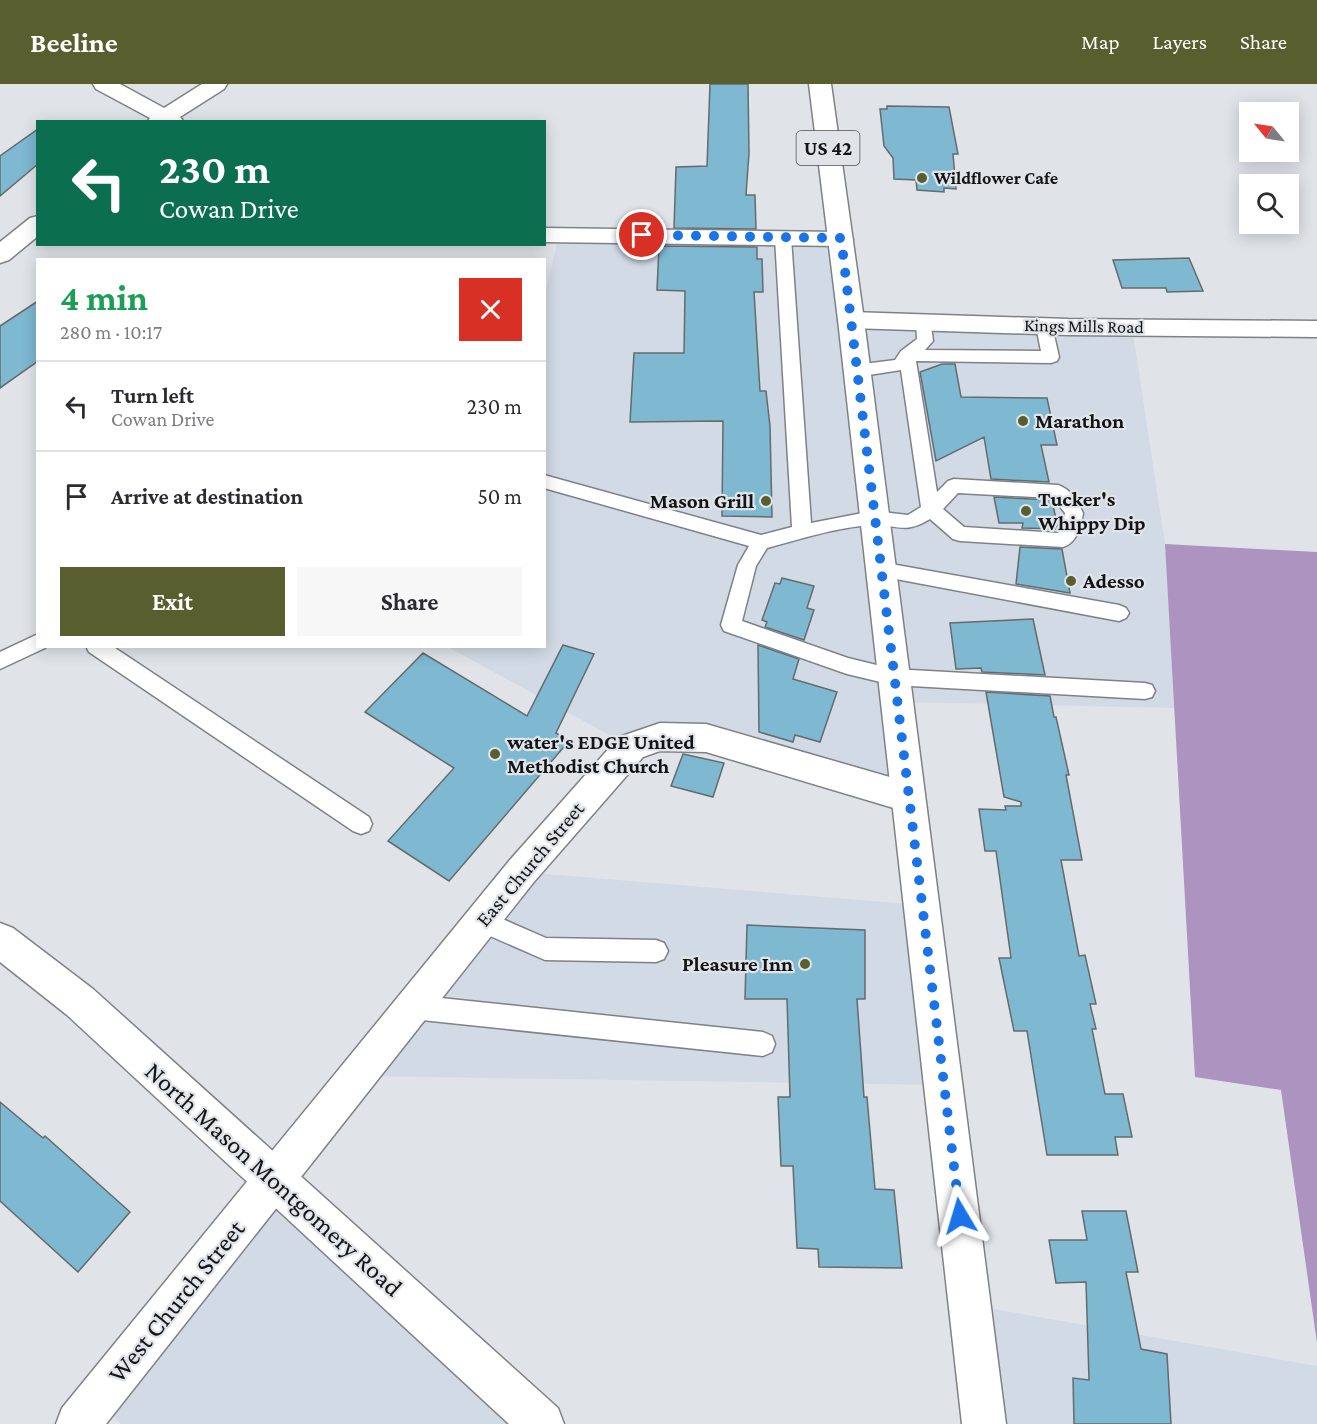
<!DOCTYPE html>
<html lang="en">
<head>
<meta charset="utf-8">
<style>
	:root { --surface:#fff; --page:#f7f7f7; --text:#2b2b33; --muted:#7c7c81; --line:#e1e1e2; --accent:#585e2d }
	body { margin:0; font-family:"Crimson Pro",serif; background:var(--page); color:var(--text); height:100vh; display:flex; flex-direction:column; font-size:22px; white-space:nowrap }
	* { box-sizing:border-box; margin:0 }
	p { font-size:20px; color:var(--muted) }
	.icon { flex:none; width:33px; height:33px; fill:none; stroke:currentColor; stroke-width:2; stroke-linecap:round; stroke-linejoin:round }
	.map { position:relative; flex:1; overflow:hidden }
	.panel { position:absolute; left:36px; top:174px; width:510px; height:390px; display:flex; flex-direction:column; background:var(--surface); border-radius:0px; box-shadow:0 3px 15px #0003 }
	.panel>* { flex:none }
	.hud { position:absolute; left:36px; top:36px; width:510px; height:126px; border-radius:0px; box-shadow:0 3px 15px #0003; background:#0b6e4f; color:#fff; overflow:hidden }
	.needle { width:39px; rotate:300deg }
	.buttons { position:absolute; left:1239px; top:18px; display:grid; gap:12px }
	.buttons a { display:grid; place-items:center; width:60px; height:60px; border-radius:0px; background:var(--surface); box-shadow:0 3px 15px #0003; font-size:30px }
	.pin { position:absolute; display:grid; place-items:center; width:51px; height:51px; color:#fff; margin:-26px; border:3px solid #fff; border-radius:50%; box-shadow:0 2px 6px #0007 }
	.me { position:absolute; width:66px; margin:-33px; rotate:353deg; stroke-linejoin:round; filter:drop-shadow(0 0 4px #0008) }
	.turn { display:flex; align-items:center; gap:21px; height:126px; padding:0 24px; font-size:27px }
	.turn .icon { width:78px; height:78px; stroke-width:2.5 }
	.turn b { display:block; font-size:42px; line-height:51px }
	.round { display:grid; place-items:center; flex:none; width:63px; height:63px; border-radius:0px; background:var(--page) }
	.headline { display:flex; align-items:center; justify-content:space-between; height:102px; padding:0 24px }
	h1 { font-size:36px; font-weight:700; line-height:45px; color:#1e9e55 }
	.primary-button { display:flex; gap:12px; margin-top:auto; padding:12px 24px }
	.primary-button a { flex:1; height:69px; border-radius:0px; background:var(--accent); color:#fff; font-size:24px; font-weight:700; line-height:69px; text-align:center }
	.primary-button a+a { background:var(--page); color:var(--text) }
	ul { padding:0; list-style:none }
	li { display:flex; align-items:center; gap:18px; height:90px; padding:0 24px; border-top:2px solid var(--line) }
	li div { flex:1 }
	li b { display:block; font-size:22px }
	li em { font-style:normal }
	header { display:flex; align-items:center; gap:36px; box-sizing:border-box; height:84px; padding:0 30px; background:var(--accent); color:#fff }
	header strong { font-size:28px }
	nav { display:flex; gap:33px; margin-inline-start:auto; font-size:21px }
	.map>svg:first-child { display:block }
	.built { fill:#d2dae5 }
	.forest { fill:#ad93bf }
	.building { fill:#7eb8d1; stroke:#656b6d; stroke-width:1.5 }
	.lines { fill:none; stroke-linecap:round; stroke-linejoin:round }
	.lane-casing { stroke:#7e8286; stroke-width:3 }
	.street-casing { stroke:#7e8286; stroke-width:3 }
	.secondary-casing { stroke:#7e8286; stroke-width:3 }
	.primary-casing { stroke:#7e8286; stroke-width:3 }
	.lane { fill:#fff; fill-rule:evenodd }
	.street { fill:#fff; fill-rule:evenodd }
	.secondary { fill:#fff; fill-rule:evenodd }
	.primary { fill:#fff; fill-rule:evenodd }
	.route { stroke:#1a73e8; stroke-width:10; stroke-dasharray:0 18 }
	.poi-dot { fill:#585e2d; stroke:#e0e4e9; stroke-width:2 }
	.labels { text-anchor:middle; stroke-width:4.5; stroke-linejoin:round; paint-order:stroke }
	.far-poi-label { font-size:18px; font-weight:bold; fill:#121415; stroke:#e0e4e9; text-anchor:start }
	.far-street-label { font-size:18px; fill:#121415; stroke:#e0e4e9 }
	.shield { fill:#e0e4e9; stroke:#505255; stroke-width:1.5 }
	.shield-label { font-size:20px; font-weight:bold; fill:#121415 }
	.poi-label { font-size:21px; font-weight:bold; fill:#121415; stroke:#e0e4e9; text-anchor:start }
	.street-label { font-size:21px; fill:#121415; stroke:#e0e4e9 }
	.near-street-label { font-size:26px; fill:#121415; stroke:#e0e4e9 }
</style>
</head>
<body>
<header>
<strong>Beeline</strong>
<nav><a>Map</a><a>Layers</a><a>Share</a></nav>
</header>
<div class="map">
<svg width="1317" height="1340" viewBox="0 0 1317 1340">
	<rect width="100%" height="100%" fill="#e0e4e9"/>
	<!-- built -->
	<path class="built" d="M559,151L841,155L851,236L1132,243L1165,460L1175,624L896,618L907,713L706,654L631,663L448,563L544,562V213Z
		M521,788L921,821L944,1001L357,992Z
		M275,1095L542,1340H121L97,1316Z
		M971,1221L1317,1282V1340H984Z"/>
	<!-- forest -->
	<path class="forest" d="M1165,460L1317,468V1259L1281,1006L1195,993Z"/>
	<!-- building -->
	<path class="building" d="M710,0H748L749,69L746,111H755L756,145L674,144L676,83L707,82Z
		M887,22L949,23L958,70H953L956,105L944,104V108L917,106L916,96L894,95L893,74L884,62L880,25H887Z
		M38,45V80L0,112V72Z
		M659,162L757,163V175H762L763,208H754L760,307H766L770,342L772,433L722,432L723,337L630,338L634,269H684L685,207L657,206Z
		M1189,174L1203,207L1167,208L1166,204H1122L1113,176Z
		M38,217V277L0,304V242Z
		M942,280H955L961,313L1047,314L1057,361H1041L1049,398L991,395L984,353L936,377L920,288Z
		M994,413L1052,416L1058,445L1022,444L1023,439H999Z
		M1020,463L1062,465L1070,509L1016,500Z
		M782,494L814,502L807,524L814,526L804,556L765,543L767,538L762,536L775,499L780,500Z
		M1033,535L1045,591L982,588L981,584L956,585L950,539Z
		M563,561L594,570L556,649L569,657L449,797L388,757L454,684L365,628L423,569L527,632Z
		M758,561L799,575L793,595L837,608L820,658L795,651L793,658L759,648Z
		M986,608L1050,612L1054,633H1056L1069,691H1066L1082,776H1061L1079,872L1085,871L1096,920H1090L1096,945H1092L1105,1010H1123L1132,1053H1115L1118,1071H1047L1027,947H1014L999,874H1011L996,767H985L979,725L1006,726L1005,722H1021V718L1004,713Z
		M683,670L724,679L713,713L671,702Z
		M747,841L865,846V915H857L864,1013H867L875,1105L894,1106L902,1184L819,1183L818,1165L797,1164L793,1082H781L778,1013H790L787,915H745Z
		M0,1018L43,1054L45,1052L130,1128L78,1188L0,1117Z
		M1082,1127H1126L1138,1188H1126L1141,1265L1167,1270L1171,1340H1074L1073,1294L1089,1296L1086,1198L1056,1199L1049,1156H1087Z"/>
	<g class="lines">
		<!-- lane casing -->
		<g class="lane-casing">
			<path id="lane" d="M783,149L791,154L811,439L873,427L908,431L921,423L901,286L856,293L850,291L848,287L850,283L856,281L895,276L901,267L917,255L916,238L918,234H930L933,257L925,266L1041,267L1036,242L1038,238H1050L1052,242L1059,273L1057,277L1051,279L916,277L937,408L948,397L954,395L1058,401C1072,406 1077,417 1083,429C1081,442 1077,459 1063,463L960,457L953,455L930,435C904,451 898,440 872,441C837,443 801,455 767,464L756,482L742,537L848,574L893,585L1145,599L1152,601L1155,607L1152,613L1145,615L893,601L847,590L724,547L721,541L738,481L749,462L544,404V391L761,451L792,443L775,154ZM958,409L1053,414L1065,429L1062,443L1058,449L964,443L943,425Z
				M880,478L1119,521L1126,524L1129,529L1126,534L1119,537L880,492L873,490L871,485L873,480Z
				M38,550V562L45,564L0,585V568Z
				M86,562H112L369,733L372,740L369,747L361,750L353,747L89,568Z
				M482,826L546,854L656,856L664,859L668,867L664,875L656,878L545,876L474,845L471,837L474,829Z
				M412,911L763,948L772,952L775,960L772,968L763,972L412,935L404,931L400,923L404,915Z"/>
		</g>
		<!-- street casing -->
		<g class="street-casing">
			<path id="street" d="M93,0H120L164,24L202,0H227L224,5L180,33L184,38H147L150,34L96,5Z
				M38,132V152L9,176L0,179V158L30,134Z
				M544,144L841,148L849,150L853,155L849,160L841,162L544,158Z
				M660,639L706,640L907,698L919,703L924,713L919,723L907,728L706,668L660,667L643,673L533,799L106,1340H56L62,1324L509,777L619,653Z"/>
		</g>
		<!-- secondary casing -->
		<g class="secondary-casing">
			<path id="secondary" d="M851,228L1068,235L1317,237V253L1068,251L851,244L842,242L838,236L842,230Z
				M0,839L13,844L93,905L558,1324L564,1340H509L67,931L0,878Z"/>
		</g>
		<!-- primary casing -->
		<g class="primary-casing">
			<path id="primary" d="M809,0H831L864,236L1006,1340H962L838,236Z"/>
		</g>
		<!-- lane -->
		<use href="#lane" class="lane"/>
		<!-- street -->
		<use href="#street" class="street"/>
		<!-- secondary -->
		<use href="#secondary" class="secondary"/>
		<!-- primary -->
		<use href="#primary" class="primary"/>
	</g>
	<g class="lines">
		<!-- route -->
		<path class="route" d="M642,151L841,154L960,1132"/>
	</g>
	<!-- markers -->
	<g class="poi-dot">
		<circle cx="922" cy="94" r="6"/>
		<circle cx="1023" cy="337" r="6"/>
		<circle cx="766" cy="417" r="6"/>
		<circle cx="1026" cy="427" r="6"/>
		<circle cx="1071" cy="497" r="6"/>
		<circle cx="495" cy="670" r="6"/>
		<circle cx="805" cy="880" r="6"/>
	</g>
	<g class="labels">
		<!-- far-poi labels -->
		<g class="far-poi-label">
			<text x="934" y="100">Wildflower Cafe</text>
		</g>
		<!-- far-street labels -->
		<g class="far-street-label">
			<text transform="translate(1084 242) rotate(1)" y="6">Kings Mills Road</text>
		</g>
		<!-- shield labels -->
		<rect class="shield" x="796.5" y="47" width="63" height="34" rx="4.5"/>
		<g class="shield-label">
			<text x="828" y="71">US 42</text>
		</g>
		<!-- poi labels -->
		<g class="poi-label">
			<text x="1035" y="344">Marathon</text>
			<text x="1038" y="422">Tucker's<tspan x="1038" dy="24">Whippy Dip</tspan></text>
			<text x="754" y="424" text-anchor="end">Mason Grill</text>
			<text x="1083" y="504">Adesso</text>
			<text x="507" y="665">water's EDGE United<tspan x="507" dy="24">Methodist Church</tspan></text>
			<text x="793" y="887" text-anchor="end">Pleasure Inn</text>
		</g>
		<!-- street labels -->
		<g class="street-label">
			<text transform="translate(530 780) rotate(-50)" y="7">East Church Street</text>
		</g>
		<!-- near-street labels -->
		<g class="near-street-label">
			<text transform="translate(274 1095) rotate(42)" y="9">North Mason Montgomery Road</text>
			<text transform="translate(176 1217) rotate(-51)" y="9">West Church Street</text>
		</g>
	</g>
</svg>
<div class="buttons">
<a><svg class="needle" viewBox="-14 -14 28 28"><path d="M0-13l5 13h-10z" fill="#e53935"/><path d="M0 13l5-13h-10z" fill="#7c7c81"/></svg></a>
<a><svg class="icon" aria-label="search" viewBox="0 0 24 24"><circle cx="10" cy="10" r="6"/><path d="M15 15l6 6"/></svg></a>
</div>
<div class="pin" style="left:642px;top:151px;background:#d93025"><svg class="icon" aria-label="arrive" viewBox="0 0 24 24"><path d="M6 21V4h12l-3 4 3 4H6"/></svg></div>
<svg class="me" style="left:960px;top:1132px" viewBox="-20 -20 40 40"><path d="M0-17L14 15 0 8-14 15z" fill="#1a73e8" stroke="#fff" stroke-width="4"/></svg>
<div class="hud">
<div class="turn"><svg class="icon" aria-label="left" viewBox="0 0 24 24"><path d="M17 20v-9H6M10 6l-5 5 5 5"/></svg><div><b>230 m</b>Cowan Drive</div></div>
</div>
<section class="panel">
<div class="headline"><div><h1>4 min</h1><p>280 m · 10:17</p></div><a class="round" style="background:#d93025;color:#fff"><svg class="icon" aria-label="close" viewBox="0 0 24 24"><path d="M6 6l12 12M18 6L6 18"/></svg></a></div>
<ul>
<li><svg class="icon" aria-label="left" viewBox="0 0 24 24"><path d="M17 20v-9H6M10 6l-5 5 5 5"/></svg><div><b>Turn left</b><p>Cowan Drive</p></div><em>230 m</em></li>
<li><svg class="icon" aria-label="arrive" viewBox="0 0 24 24"><path d="M6 21V4h12l-3 4 3 4H6"/></svg><div><b>Arrive at destination</b></div><em>50 m</em></li>
</ul>
<div class="primary-button"><a>Exit</a><a>Share</a></div>
</section>
</div>
</body>
</html>
